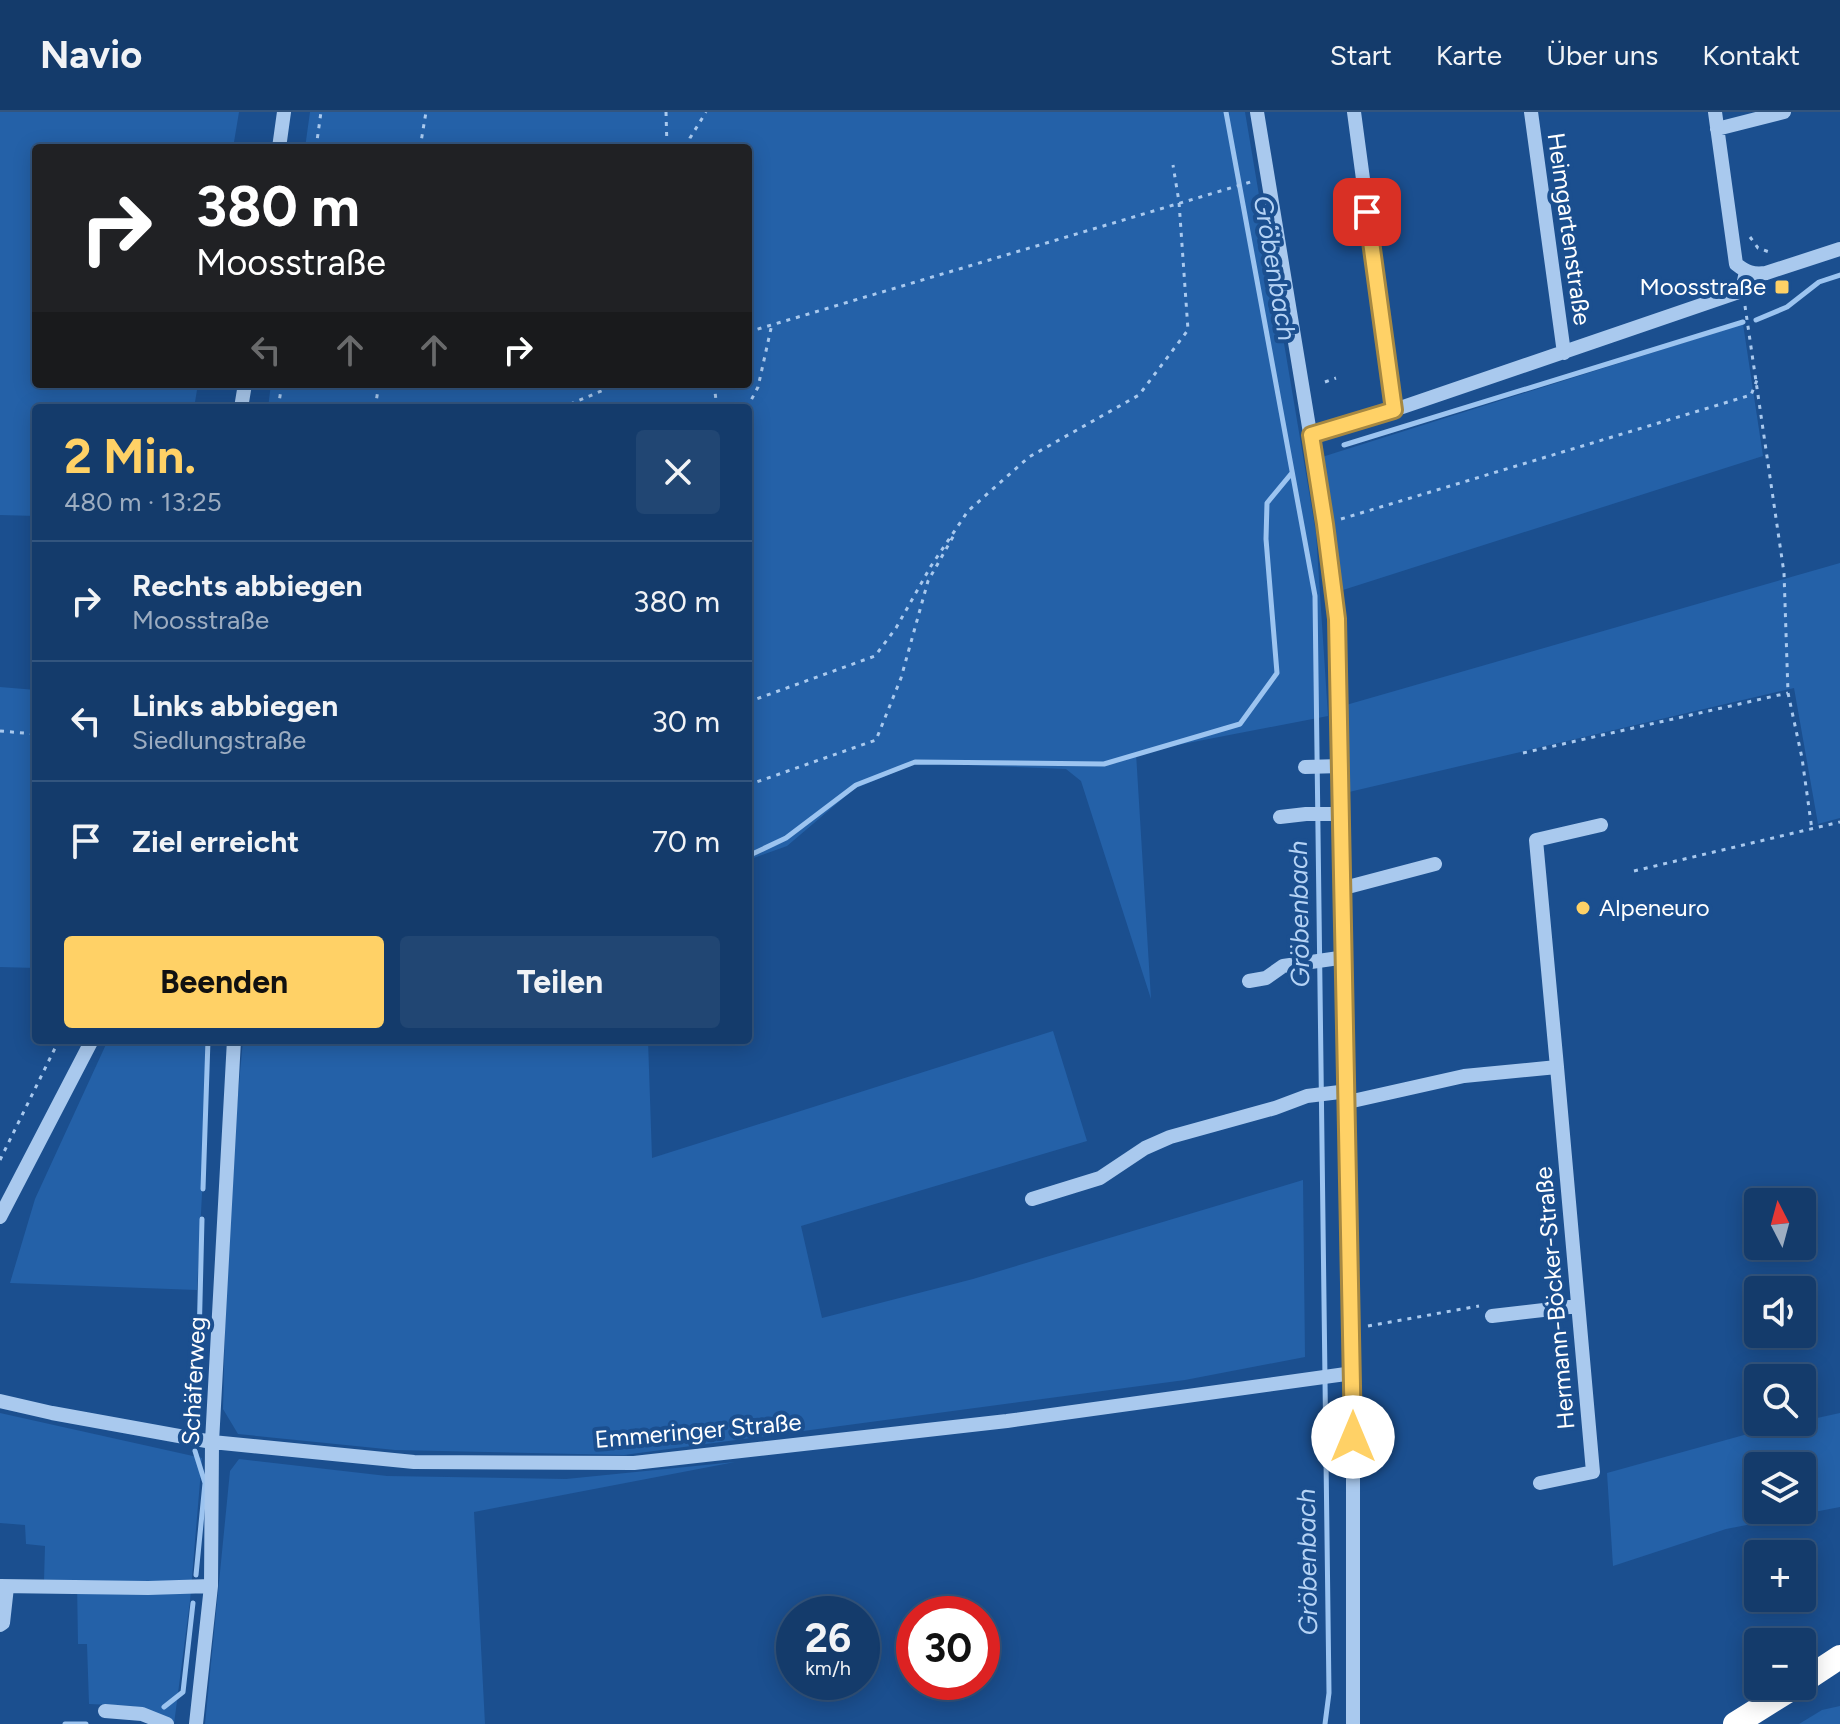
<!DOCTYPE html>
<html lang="de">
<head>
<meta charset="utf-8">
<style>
	:root { --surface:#143b6b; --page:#214673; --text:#f1f3f6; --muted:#9dadc1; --line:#33557e; --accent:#ffd166 }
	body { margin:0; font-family:Figtree,sans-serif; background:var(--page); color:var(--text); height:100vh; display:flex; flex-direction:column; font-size:30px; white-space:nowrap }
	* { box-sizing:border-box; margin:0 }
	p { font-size:26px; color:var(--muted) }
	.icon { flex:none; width:44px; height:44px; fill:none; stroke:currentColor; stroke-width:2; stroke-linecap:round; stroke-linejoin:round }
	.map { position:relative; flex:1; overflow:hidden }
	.panel { position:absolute; left:32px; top:292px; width:720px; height:640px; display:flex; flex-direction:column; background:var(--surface); border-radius:8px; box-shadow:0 4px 20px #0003,0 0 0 2px var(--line) }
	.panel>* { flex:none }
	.hud { position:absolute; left:32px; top:32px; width:720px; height:244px; border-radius:8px; box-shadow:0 4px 20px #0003,0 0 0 2px var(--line); background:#202124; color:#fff; overflow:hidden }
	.needle { width:52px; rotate:354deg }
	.tools { position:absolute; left:1744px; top:1076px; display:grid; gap:16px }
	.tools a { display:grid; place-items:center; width:72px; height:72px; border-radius:8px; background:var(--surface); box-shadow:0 4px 20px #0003,0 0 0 2px var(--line); font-size:40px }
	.speed { position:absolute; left:776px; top:1484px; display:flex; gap:16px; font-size:40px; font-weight:700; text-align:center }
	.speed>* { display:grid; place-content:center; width:104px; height:104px; border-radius:50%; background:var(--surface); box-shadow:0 4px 20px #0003,0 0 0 2px var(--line); line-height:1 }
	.speed small { font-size:20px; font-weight:400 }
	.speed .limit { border:12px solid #d22; background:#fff; color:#111 }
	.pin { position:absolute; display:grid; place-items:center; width:68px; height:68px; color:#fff; margin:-34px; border-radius:16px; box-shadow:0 4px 12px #0006 }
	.me { position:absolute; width:88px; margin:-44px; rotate:0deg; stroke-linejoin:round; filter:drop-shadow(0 0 6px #0008) }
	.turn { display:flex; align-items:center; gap:28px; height:168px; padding:0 32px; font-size:36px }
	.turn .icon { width:104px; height:104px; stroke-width:2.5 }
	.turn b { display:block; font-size:56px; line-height:68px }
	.lanes { display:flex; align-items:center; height:76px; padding:0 32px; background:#0003; justify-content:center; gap:40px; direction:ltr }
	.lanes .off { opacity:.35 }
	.round { display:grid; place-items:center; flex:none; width:84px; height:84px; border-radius:8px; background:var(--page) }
	.overview { display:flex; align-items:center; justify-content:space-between; height:136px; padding:0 32px }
	h1 { font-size:48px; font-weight:700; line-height:60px; color:var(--accent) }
	.cta { display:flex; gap:16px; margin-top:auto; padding:16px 32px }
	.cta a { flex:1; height:92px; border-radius:8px; background:var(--accent); color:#111; font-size:32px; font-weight:700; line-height:92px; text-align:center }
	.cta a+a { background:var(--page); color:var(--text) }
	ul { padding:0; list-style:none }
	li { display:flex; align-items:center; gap:24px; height:120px; padding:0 32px; border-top:2px solid var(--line) }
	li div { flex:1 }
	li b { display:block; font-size:30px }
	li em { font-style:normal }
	header { display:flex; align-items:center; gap:48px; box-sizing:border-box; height:112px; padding:0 40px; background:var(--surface); border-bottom:2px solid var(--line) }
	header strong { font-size:38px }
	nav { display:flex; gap:44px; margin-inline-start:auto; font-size:28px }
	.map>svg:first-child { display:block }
	.green { fill:#2461a8; fill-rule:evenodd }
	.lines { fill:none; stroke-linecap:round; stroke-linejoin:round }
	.stream { stroke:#9cc4f0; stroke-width:5 }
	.path { stroke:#a9c9ee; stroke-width:3; stroke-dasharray:4 6; stroke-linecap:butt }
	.minor { stroke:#a9c9ee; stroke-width:14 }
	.highway { stroke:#fff; stroke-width:24 }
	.route-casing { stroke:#a68842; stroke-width:20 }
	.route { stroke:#ffd166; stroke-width:14 }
	.poi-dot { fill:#ffd166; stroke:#1b4f8f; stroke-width:3 }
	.labels { text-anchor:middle; stroke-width:8; stroke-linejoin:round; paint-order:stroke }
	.street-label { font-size:24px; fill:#fff; stroke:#1b4f8f }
	.poi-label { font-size:24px; fill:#fff; stroke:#1b4f8f; text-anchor:end }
	.water-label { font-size:26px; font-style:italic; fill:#b5d3f5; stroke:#1b4f8f }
</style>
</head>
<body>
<header>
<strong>Navio</strong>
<nav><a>Start</a><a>Karte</a><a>Über uns</a><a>Kontakt</a></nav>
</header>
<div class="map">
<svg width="1840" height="1612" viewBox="0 0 1840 1612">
	<rect width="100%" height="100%" fill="#1b4f8f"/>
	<!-- green -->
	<path class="green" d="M0,0H239L233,36H36V272H198L194,296H36V404L0,403Z
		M310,0H1245L1316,421L1328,604L1136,641L1151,887L1081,669L1066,657L917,651L854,677L787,734L748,748V296H268L271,272H748V36H305Z
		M1743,212L1763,344L1343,478L1322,345Z
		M1840,451V706L1818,712L1794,576L1349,680L1346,593Z
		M0,575L36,578V856L0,855Z
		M1053,919L1087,1029L801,1114L822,1206L973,1167L1303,1068L1305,1245L1185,1268L624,1343L395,1338L238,1322L223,1297L228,1092L243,928H648L652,1046Z
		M108,928H210L197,1178L10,1171L35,1087Z
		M0,1301L202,1346L190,1489L174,1612L133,1594L89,1592L87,1532H78L77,1469H44L45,1434L26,1432L25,1413L0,1411Z
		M1840,1301V1395L1726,1417L1613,1454L1607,1361L1762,1318ZM1758,1354H1802V1398H1758Z
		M239,1347L387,1364L566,1367L735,1350L474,1400L485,1612H205L230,1359Z
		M1840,1594V1612H1799L1822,1598Z"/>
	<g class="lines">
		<!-- stream -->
		<path class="stream" d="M1226,0L1315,484L1329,1581L1325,1612
			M1756,208L1787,195L1819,170L1840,163
			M1344,333L1743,210
			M748,744L786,726L856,673L915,650L1104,652L1240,612L1277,561L1266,427L1267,391L1291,362
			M203,1077L208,928
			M197,1311L202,1107
			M195,1339L205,1371L196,1463
			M164,1595L183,1580L193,1491
			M65,1612H86"/>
		<!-- path -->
		<path class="path" d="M666,0L667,36
			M316,36L321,0
			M420,36L426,0
			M687,36L690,26L706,0
			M1750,125L1758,136L1772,141
			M1745,194L1784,461L1788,581L1802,646L1812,718
			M748,220L1254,69
			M1325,270L1336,266
			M714,272L717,296
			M278,296L282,272
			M375,296L379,272
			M561,296L618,272
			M747,296L758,275L772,212
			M1341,407L1751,283L1757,268
			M748,590L875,544L896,516L931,454L968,399L1029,345L1139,283L1188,218L1179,90L1173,53
			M0,619L36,622
			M1523,641L1788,581
			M748,673L876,628L901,566L928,469L954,423
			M1634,759L1840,710
			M0,1048L59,928
			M1368,1214L1479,1194"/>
		<!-- minor -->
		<path class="minor" d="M1257,0L1325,412L1337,507L1353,1261V1612
			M1354,0L1394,298
			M1531,0L1564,241
			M1715,0L1736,152C1746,160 1753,163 1766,161L1840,137
			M1717,17L1784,0
			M279,36L284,0
			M241,296L245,272
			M1311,323L1394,298L1742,179L1746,159
			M1305,655L1341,654
			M1280,705L1306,702H1342
			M1344,776L1435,752
			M1249,869L1266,866L1283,854L1346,845
			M1348,990L1464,964L1557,955L1536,728L1601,713
			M1032,1087L1100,1066L1145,1036L1170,1025L1275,996L1307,984L1348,979
			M0,1105L92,928
			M1492,1204L1578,1194
			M0,1289L52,1301L212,1330L414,1350L634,1351L1007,1309L1353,1261
			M1540,1371L1593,1360L1557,955
			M0,1474L148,1476L211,1474
			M0,1513L3,1511L7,1475
			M105,1599L142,1602L167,1612
			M196,1612L211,1474L212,1330L234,928"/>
		<!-- highway -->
		<path class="highway" d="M1802,1570L1840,1545
			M1735,1612L1796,1574"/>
	</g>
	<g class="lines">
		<!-- route casing -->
		<g class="route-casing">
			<path id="route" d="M1353,1325L1337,507L1325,412L1311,323L1394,298L1367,100"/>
		</g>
		<!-- route -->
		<use href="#route" class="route"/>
	</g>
	<!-- markers -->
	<g class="poi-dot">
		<rect x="1774" y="167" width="16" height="16" rx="4"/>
		<circle cx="1583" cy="796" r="8"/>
	</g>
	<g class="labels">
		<!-- street labels -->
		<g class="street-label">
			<text transform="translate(1569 117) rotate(82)" y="8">Heimgartenstraße</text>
			<text transform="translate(1555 1186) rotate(-95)" y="8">Hermann-Böcker-Straße</text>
			<text transform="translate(194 1269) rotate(-87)" y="8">Schäferweg</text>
			<text transform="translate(698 1319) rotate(-5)" y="8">Emmeringer Straße</text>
		</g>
		<!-- poi labels -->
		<g class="poi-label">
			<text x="1766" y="183">Moosstraße</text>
			<text x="1599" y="804" text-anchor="start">Alpeneuro</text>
		</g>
		<!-- water labels -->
		<g class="water-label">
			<text transform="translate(1275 156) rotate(80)" y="9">Gröbenbach</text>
			<text transform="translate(1299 802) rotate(-91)" y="9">Gröbenbach</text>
			<text transform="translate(1307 1450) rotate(-91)" y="9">Gröbenbach</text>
		</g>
	</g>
</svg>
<div class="tools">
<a><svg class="needle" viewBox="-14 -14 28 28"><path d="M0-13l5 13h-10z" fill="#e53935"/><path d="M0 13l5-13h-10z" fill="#9dadc1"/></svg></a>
<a><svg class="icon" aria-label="sound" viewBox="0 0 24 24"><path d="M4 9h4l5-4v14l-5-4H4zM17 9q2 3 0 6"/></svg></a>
<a><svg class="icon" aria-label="search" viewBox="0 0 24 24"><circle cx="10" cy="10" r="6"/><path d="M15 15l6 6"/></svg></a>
<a><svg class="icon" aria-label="layers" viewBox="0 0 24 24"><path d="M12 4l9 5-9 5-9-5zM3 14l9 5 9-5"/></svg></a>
<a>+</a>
<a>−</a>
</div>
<div class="speed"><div>26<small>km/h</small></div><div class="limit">30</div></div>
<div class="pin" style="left:1367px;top:100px;background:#d93025"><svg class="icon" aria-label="arrive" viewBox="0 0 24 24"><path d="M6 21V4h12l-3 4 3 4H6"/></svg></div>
<svg class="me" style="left:1353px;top:1325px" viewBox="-20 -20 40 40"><circle r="19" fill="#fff"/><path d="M0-13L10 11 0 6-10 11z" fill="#ffd166"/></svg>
<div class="hud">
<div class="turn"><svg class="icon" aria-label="right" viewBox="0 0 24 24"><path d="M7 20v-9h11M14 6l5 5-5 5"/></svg><div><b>380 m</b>Moosstraße</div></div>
<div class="lanes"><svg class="icon off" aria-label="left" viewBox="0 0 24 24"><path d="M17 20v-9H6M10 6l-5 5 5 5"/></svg><svg class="icon off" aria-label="ahead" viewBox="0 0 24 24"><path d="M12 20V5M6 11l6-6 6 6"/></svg><svg class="icon off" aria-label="ahead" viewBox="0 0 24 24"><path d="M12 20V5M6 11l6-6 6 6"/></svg><svg class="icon" aria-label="right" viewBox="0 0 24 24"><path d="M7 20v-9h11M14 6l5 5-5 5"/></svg></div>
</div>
<section class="panel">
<div class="overview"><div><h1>2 Min.</h1><p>480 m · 13:25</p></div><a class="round"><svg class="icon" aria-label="close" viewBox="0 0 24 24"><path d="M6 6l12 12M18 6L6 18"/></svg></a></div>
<ul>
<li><svg class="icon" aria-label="right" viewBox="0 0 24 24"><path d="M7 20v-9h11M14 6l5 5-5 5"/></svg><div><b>Rechts abbiegen</b><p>Moosstraße</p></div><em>380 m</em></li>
<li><svg class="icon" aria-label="left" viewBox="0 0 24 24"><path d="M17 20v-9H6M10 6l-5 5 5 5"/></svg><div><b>Links abbiegen</b><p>Siedlungstraße</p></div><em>30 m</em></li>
<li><svg class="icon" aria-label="arrive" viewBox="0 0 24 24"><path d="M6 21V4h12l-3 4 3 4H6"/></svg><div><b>Ziel erreicht</b></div><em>70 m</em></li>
</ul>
<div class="cta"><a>Beenden</a><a>Teilen</a></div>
</section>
</div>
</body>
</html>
